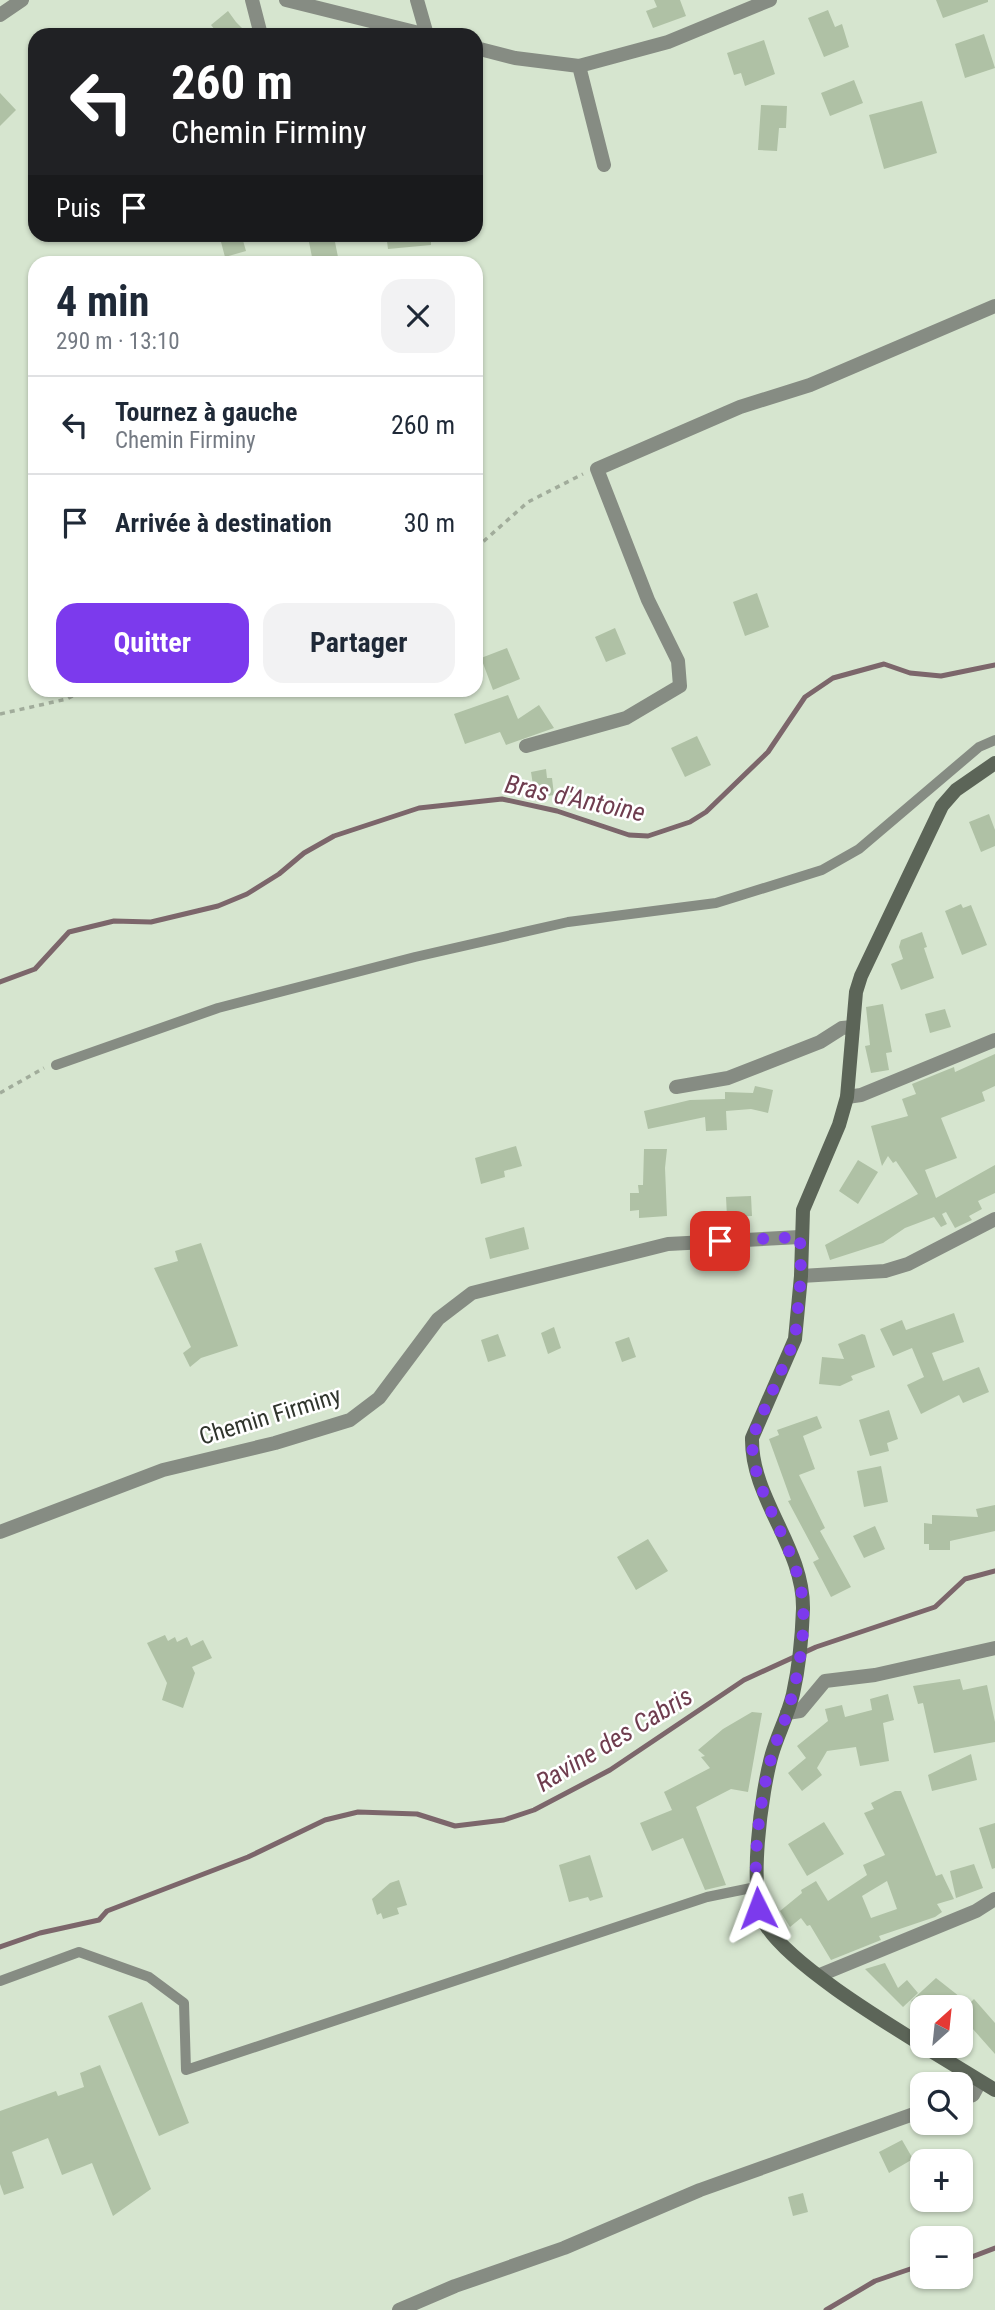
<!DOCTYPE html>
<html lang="fr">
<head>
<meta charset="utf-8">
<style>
	:root { --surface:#fff; --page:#f2f2f3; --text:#1f2937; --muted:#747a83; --line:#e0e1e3; --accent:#7c3aed }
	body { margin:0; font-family:"Roboto Condensed",sans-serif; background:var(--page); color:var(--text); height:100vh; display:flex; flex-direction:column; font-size:26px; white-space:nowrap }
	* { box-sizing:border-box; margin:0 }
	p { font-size:23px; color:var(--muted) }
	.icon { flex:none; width:38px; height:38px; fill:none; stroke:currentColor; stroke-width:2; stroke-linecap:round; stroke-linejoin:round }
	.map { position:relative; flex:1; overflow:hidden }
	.drawer { position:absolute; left:28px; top:256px; width:455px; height:441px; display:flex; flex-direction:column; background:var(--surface); border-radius:21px; box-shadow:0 2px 5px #0004 }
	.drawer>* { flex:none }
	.top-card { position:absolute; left:28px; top:28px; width:455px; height:214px; border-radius:21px; box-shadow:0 2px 5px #0004; background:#202124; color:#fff; overflow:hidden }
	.needle { width:46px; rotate:27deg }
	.buttons { position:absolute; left:910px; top:1995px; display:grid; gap:14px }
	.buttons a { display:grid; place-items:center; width:63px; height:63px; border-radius:14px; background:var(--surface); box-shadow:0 2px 5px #0004; font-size:35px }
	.pin { position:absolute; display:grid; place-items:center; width:60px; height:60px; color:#fff; margin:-30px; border-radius:14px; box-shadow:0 4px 10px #0006 }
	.me { position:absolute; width:77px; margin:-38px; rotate:357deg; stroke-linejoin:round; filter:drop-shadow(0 0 5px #0008) }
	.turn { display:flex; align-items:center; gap:24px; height:147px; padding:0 28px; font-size:32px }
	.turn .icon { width:91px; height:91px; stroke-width:2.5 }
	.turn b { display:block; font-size:49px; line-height:60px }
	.then { display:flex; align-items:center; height:66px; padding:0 28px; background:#0003; gap:14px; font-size:26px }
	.round { display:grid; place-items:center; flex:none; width:74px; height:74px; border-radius:21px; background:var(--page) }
	.head { display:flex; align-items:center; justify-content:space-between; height:119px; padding:0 28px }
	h1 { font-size:42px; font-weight:700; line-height:52px }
	.cta { display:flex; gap:14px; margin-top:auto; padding:14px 28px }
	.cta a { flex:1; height:80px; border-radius:21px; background:var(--accent); color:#fff; font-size:28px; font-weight:700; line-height:80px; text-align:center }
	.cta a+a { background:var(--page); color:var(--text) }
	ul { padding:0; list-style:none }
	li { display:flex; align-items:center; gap:21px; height:98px; padding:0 28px; border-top:2px solid var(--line) }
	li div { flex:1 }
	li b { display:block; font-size:26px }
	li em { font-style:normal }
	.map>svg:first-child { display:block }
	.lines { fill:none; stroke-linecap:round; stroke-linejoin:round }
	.stream { stroke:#7c666b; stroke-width:5 }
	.building { fill:#afc1a5; fill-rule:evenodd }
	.path { stroke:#a1ac9b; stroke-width:3.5; stroke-dasharray:5 5; stroke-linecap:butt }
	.service { stroke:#868c83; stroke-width:10 }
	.minor { stroke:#868c83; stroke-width:14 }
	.secondary { stroke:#5c6558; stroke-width:14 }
	.route { stroke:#7c3aed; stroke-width:12; stroke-dasharray:0 21.6 }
	.labels { text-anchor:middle; stroke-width:5; stroke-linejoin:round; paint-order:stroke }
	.street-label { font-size:24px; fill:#30352d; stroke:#fff }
	.water-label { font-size:26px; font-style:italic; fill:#6f3d4f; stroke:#fff }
</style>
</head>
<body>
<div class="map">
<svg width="995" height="2310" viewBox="0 0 995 2310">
	<rect width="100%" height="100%" fill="#d6e5cf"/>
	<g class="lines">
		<!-- stream -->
		<path class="stream" d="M0,982L35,969L69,932L114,921L151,922L218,906L247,894L279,874L304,853L334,836L419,808L502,799L557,811L629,835L648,836L690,822L706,812L768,752L805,697L833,678L884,664L910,673L941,676L995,665
			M0,1947L40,1933L99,1920L107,1911L248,1857L325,1820L358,1812L417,1814L455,1826L504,1820L534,1810L610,1770L744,1680L816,1647L935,1607L965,1579L995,1571
			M961,2261L995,2248
			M826,2310L875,2281L922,2265"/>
	</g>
	<!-- building -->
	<path class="building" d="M654,0H680L686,16L653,28L646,11L657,7Z
		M936,0H988V2L943,18Z
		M828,10L835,27L842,24L849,47L824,57L808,18Z
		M228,11L236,22L249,35H219L211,25Z
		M984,34L995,68L965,78L955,44Z
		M764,40L775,74L745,86L741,73L734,75L727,53Z
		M854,80L863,103L830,116L821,93Z
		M0,93L16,110L0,126Z
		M922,101L937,153L884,169L869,115Z
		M761,105L787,106L786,128H779L777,151L758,150Z
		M386,234H431V245L388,249Z
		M242,237L246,251L225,257L221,242Z
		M334,237L339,262H313L309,242Z
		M757,593L769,627L745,636L733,602Z
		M615,628L626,654L606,662L595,637Z
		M507,648L520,679L493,690L481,658Z
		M508,695L518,719L539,705L554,728L506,745L500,732L465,744L454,714Z
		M697,736L711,765L685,777L671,748Z
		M546,769L547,778H552L554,795L535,798L531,772Z
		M989,814L995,830V846L981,852L969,822Z
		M961,904L963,908L971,905L987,945L962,955L945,911Z
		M922,932L927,947L924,948L934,978L901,990L891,964L903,959L899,947L901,940Z
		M883,1004L892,1052L886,1053L889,1070L871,1073L865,1046L870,1045L866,1007Z
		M945,1009L951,1027L930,1033L925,1014Z
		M995,1054V1086L982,1092L985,1101L941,1118L957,1158L925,1170L936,1198L995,1165V1193L978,1201L982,1209L969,1216L972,1220L955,1228L946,1212L942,1214L947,1224L941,1227L934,1217L905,1228L883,1243L830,1260L825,1245L918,1194L896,1161L893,1163L888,1156L882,1166L871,1126L908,1116L902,1099L916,1094L912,1084L954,1067L955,1072Z
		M755,1086L773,1090L768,1113L751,1109L726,1111L727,1130L706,1131L705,1117L648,1129L644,1111L690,1100L725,1099V1092L753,1093Z
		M516,1146L522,1166L504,1171L505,1177L481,1184L475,1158Z
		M644,1149H667L665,1168L667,1216L639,1218V1210L630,1211V1193H639L638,1185H643Z
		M858,1160L878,1172L858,1204L839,1191Z
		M751,1196L752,1216L727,1217L726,1197Z
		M524,1227L529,1249L490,1259L485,1238Z
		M201,1243L238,1346L201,1358L190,1367L183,1353L191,1347L154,1268L178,1261L175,1251Z
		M954,1313L964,1342L932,1353L943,1381L979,1367L989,1392L963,1403L959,1395L921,1414L907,1385L924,1377L912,1348L893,1356L880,1329L902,1320L906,1330Z
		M554,1327L561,1348L548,1354L541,1333Z
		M498,1334L506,1356L488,1362L481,1340Z
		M862,1334L865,1335L875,1367L851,1376L853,1380L840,1386L819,1384L822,1357L844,1359L838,1344Z
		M629,1337L636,1357L622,1362L615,1342Z
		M889,1410L898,1439L887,1443L889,1451L870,1456L859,1420Z
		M817,1416L822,1428L803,1436L815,1469L799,1475L825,1528L820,1531L851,1587L831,1597L813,1562L819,1559L788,1501L791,1500L769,1439L779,1435L777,1430Z
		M881,1466L888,1502L864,1507L857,1471Z
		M995,1505V1531L950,1541V1550H929V1544H924V1523L932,1524V1515L978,1517L976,1509Z
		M875,1526L885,1549L864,1558L853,1536Z
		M648,1539L668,1571L636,1590L617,1557Z
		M165,1635L168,1641L175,1637L177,1642L187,1637L191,1646L203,1640L212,1658L192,1667L195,1673L183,1708L162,1700L167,1683L147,1643Z
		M960,1679L963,1690L987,1685L995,1722V1742L934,1753L923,1703L918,1704L913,1686Z
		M888,1694L894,1720L883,1723L889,1761L860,1766L856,1747L827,1751L817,1768L822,1775L802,1791L788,1773L806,1758L797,1746L828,1721L825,1709L842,1705L845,1717L872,1710L870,1699Z
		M752,1712L762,1713L748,1792L731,1789L696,1807L726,1885L705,1890L683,1838L652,1851L640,1823L672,1810L664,1792L710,1768L701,1757L705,1756L698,1750L723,1729Z
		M971,1754L977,1780L932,1791L928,1775Z
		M895,1791H901L936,1876L942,1874L954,1899L937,1904L942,1912L935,1917L879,1936L881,1940L831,1960L810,1925L807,1926L801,1918L790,1927L780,1911L802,1893L801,1890L816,1881L828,1901L867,1875L863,1865L885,1855L864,1813L874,1809L871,1803ZM887,1881L897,1909L871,1918L862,1896Z
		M824,1822L844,1854L807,1876L788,1844Z
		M995,1823V1868L992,1869L979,1828Z
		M590,1855L603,1897L590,1901L588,1897L569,1902L559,1865Z
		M974,1864L983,1888L956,1898L950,1871Z
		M399,1880L407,1905L397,1908L399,1914L383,1919L381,1913L377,1915L372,1899L390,1883Z
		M885,1963L898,1988L907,1980L918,1993L903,2007L865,1969Z
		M936,1978L969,2004L974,1999L995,2023V2054L972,2028L967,2032L961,2025V2007H920L911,2001Z
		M142,2002L189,2123L159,2136L108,2016Z
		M100,2065L151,2189L113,2216L92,2163L62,2175L48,2138L12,2152L24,2188L4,2195L0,2184V2111L56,2091L58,2096L84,2087L80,2073Z
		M902,2140L913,2159L889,2173L879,2152Z
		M803,2193L808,2212L793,2216L788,2197Z"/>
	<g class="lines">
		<!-- path -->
		<path class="path" d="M476,548L528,502L583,474
			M0,714L67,699L83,690
			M0,1093L44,1068"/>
		<!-- service -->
		<path class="service" d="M56,1065L218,1008L415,957L568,922L716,903L822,870L859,849L979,747L995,740
			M0,1981L79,1952L149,1977L184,2003L186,2070L707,1897L756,1887"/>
		<!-- minor -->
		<path class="minor" d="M252,0L261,35
			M286,0L427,35
			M417,0L427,35
			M0,15L22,0
			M476,48L515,58L579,66L668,42L770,0
			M579,66L604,165
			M526,746L626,718L680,686L678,661L648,600L597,469L740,407L810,385L995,306
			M676,1087L728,1078L820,1042L842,1028L853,1027
			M847,1097L861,1095L995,1040
			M801,1276L885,1271L908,1264L995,1219
			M0,1532L163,1470L275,1443L350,1420L379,1398L438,1319L472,1293L668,1244L800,1237
			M787,1713L800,1711L825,1681L875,1675L995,1648
			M820,1975L976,1911L995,1899
			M961,2099L973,2095L980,2082
			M399,2310L455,2286L564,2248L700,2190L922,2111"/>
		<!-- secondary -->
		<path class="secondary" d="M922,2045C880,2019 793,1966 767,1927C746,1896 762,1789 772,1754C778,1734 788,1715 793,1694C799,1667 802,1637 803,1609C804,1547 751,1499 752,1438L795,1339L801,1276L803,1210L839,1125L847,1097L856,992L861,976L942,806L956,790L995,763
			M923,2046L995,2090"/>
	</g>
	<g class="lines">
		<!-- route -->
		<path class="route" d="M720,1241L800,1237L801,1276L795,1339L752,1438C751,1497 799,1545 803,1605C805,1639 798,1677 788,1710C784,1725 776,1740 772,1755C759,1802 752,1861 758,1908"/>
	</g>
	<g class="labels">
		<!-- street labels -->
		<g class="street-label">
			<text transform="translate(270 1416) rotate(-17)" y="8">Chemin Firminy</text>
		</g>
		<!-- water labels -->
		<g class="water-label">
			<text transform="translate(575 798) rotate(12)" y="9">Bras d'Antoine</text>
			<text transform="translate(614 1739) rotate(-31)" y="9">Ravine des Cabris</text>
		</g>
	</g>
</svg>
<div class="buttons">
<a><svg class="needle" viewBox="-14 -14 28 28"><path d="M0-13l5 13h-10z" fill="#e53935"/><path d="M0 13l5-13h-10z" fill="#747a83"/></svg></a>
<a><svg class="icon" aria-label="search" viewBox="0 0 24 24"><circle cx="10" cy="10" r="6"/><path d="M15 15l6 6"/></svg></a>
<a>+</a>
<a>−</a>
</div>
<div class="pin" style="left:720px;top:1241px;background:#d93025"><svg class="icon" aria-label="arrive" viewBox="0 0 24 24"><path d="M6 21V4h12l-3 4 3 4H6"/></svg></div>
<svg class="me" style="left:758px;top:1908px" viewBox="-20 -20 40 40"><path d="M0-17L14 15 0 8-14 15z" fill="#7c3aed" stroke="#fff" stroke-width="4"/></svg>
<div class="top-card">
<div class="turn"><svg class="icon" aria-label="left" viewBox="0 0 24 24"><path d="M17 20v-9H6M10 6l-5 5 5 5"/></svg><div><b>260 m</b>Chemin Firminy</div></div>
<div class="then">Puis<svg class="icon" aria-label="arrive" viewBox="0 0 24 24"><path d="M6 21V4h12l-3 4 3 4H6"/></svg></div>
</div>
<section class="drawer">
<div class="head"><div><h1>4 min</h1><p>290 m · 13:10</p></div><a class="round"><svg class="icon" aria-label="close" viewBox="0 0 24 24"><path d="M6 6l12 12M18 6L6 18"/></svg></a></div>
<ul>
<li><svg class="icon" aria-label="left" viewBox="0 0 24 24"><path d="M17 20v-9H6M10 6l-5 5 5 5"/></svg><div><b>Tournez à gauche</b><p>Chemin Firminy</p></div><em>260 m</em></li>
<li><svg class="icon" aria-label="arrive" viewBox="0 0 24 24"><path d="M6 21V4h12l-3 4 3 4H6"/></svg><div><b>Arrivée à destination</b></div><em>30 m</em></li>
</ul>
<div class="cta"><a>Quitter</a><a>Partager</a></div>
</section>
</div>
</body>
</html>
